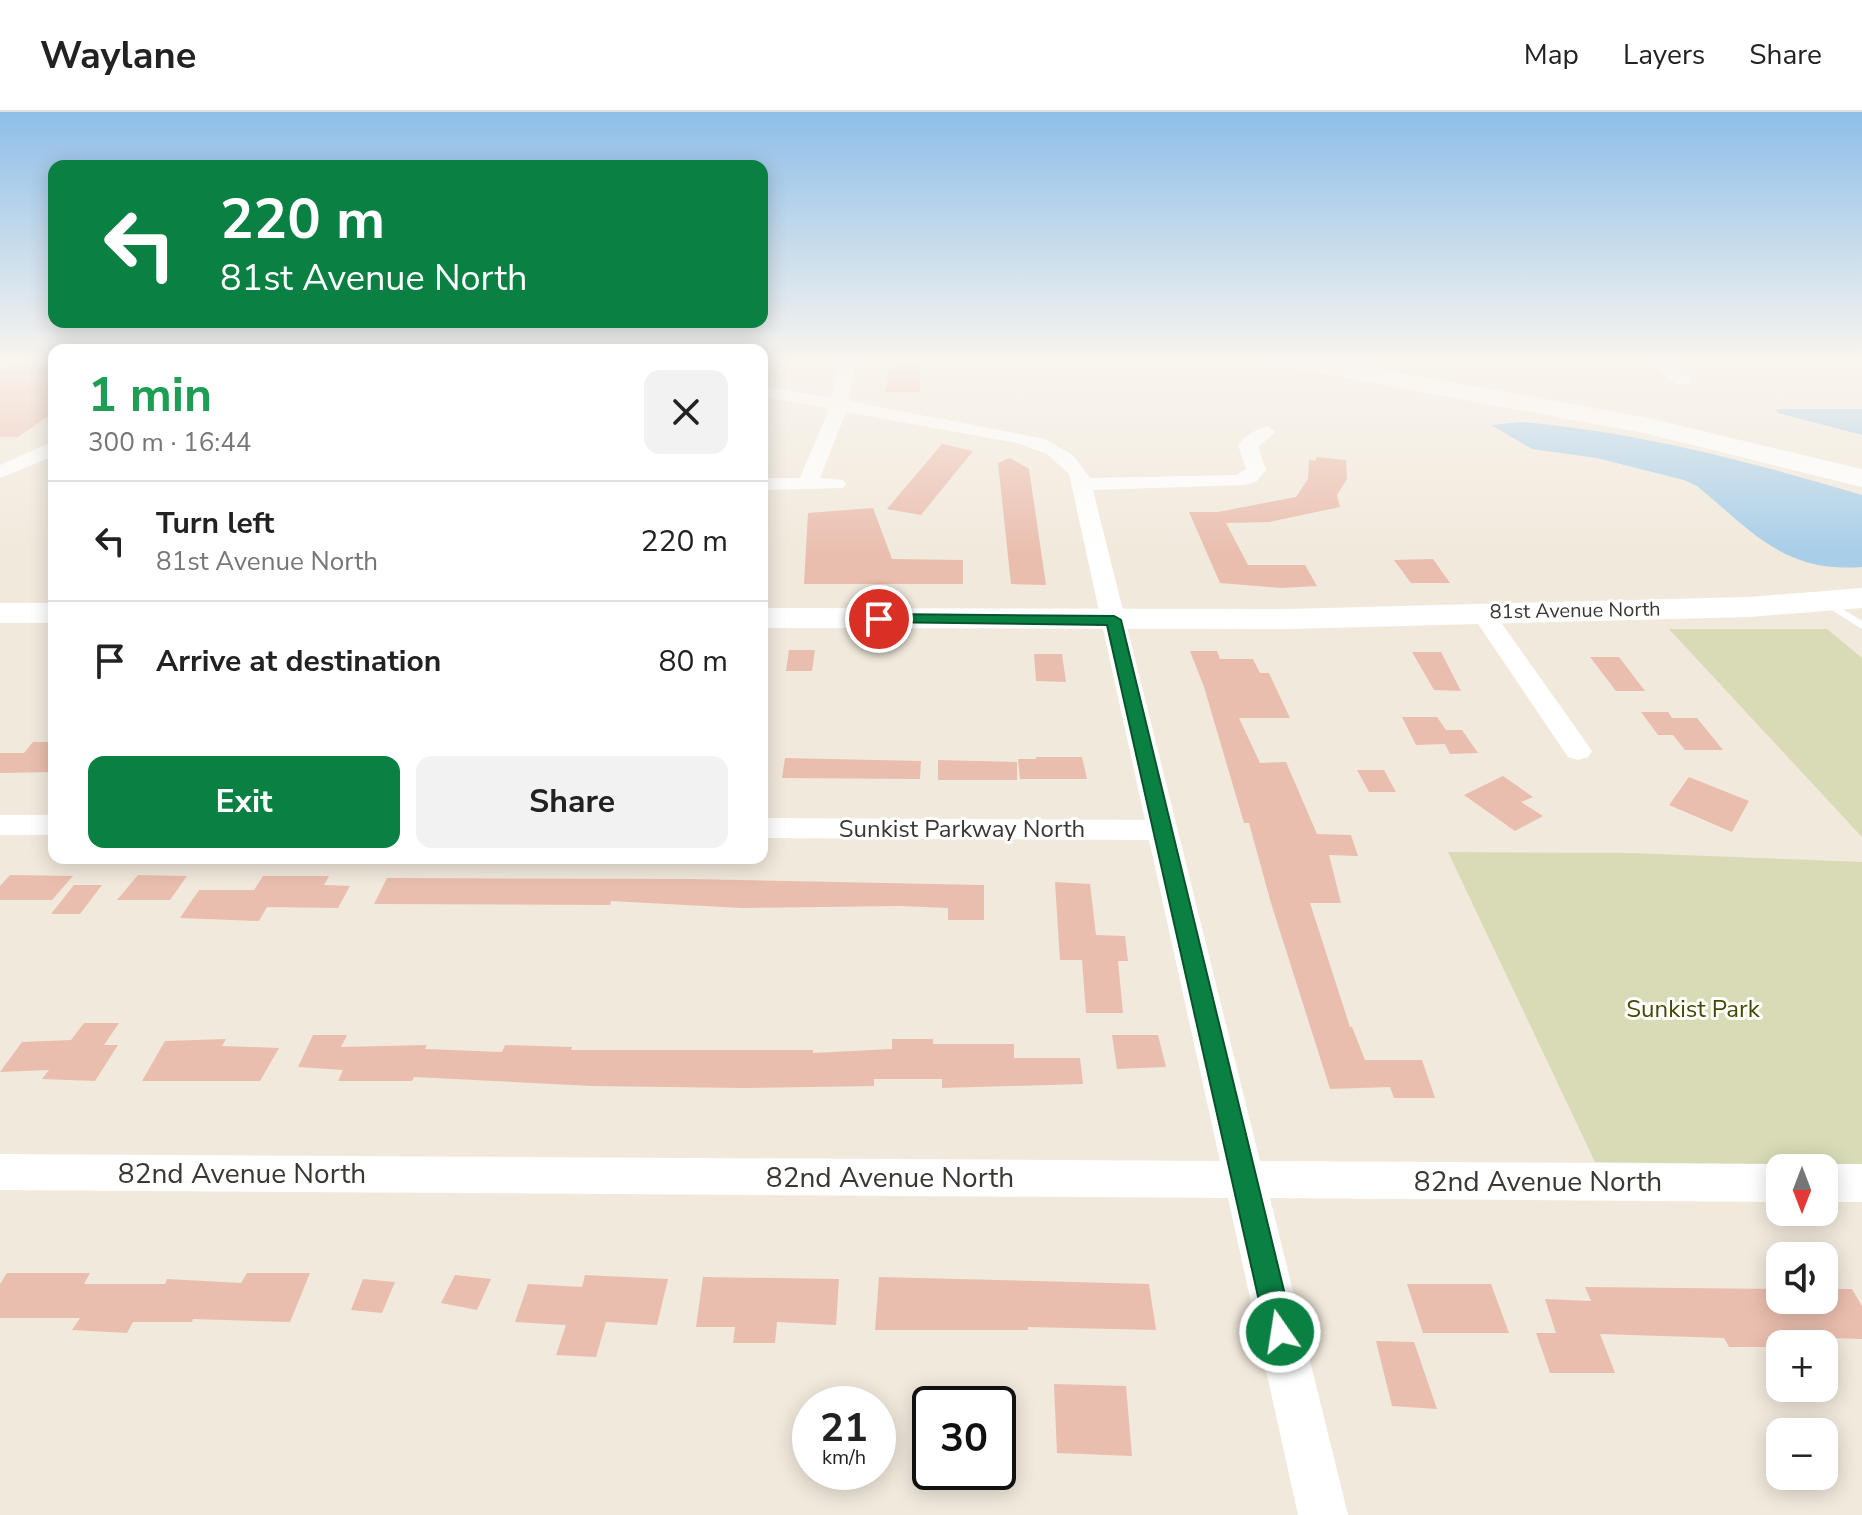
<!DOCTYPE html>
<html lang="en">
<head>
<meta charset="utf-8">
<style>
	:root { --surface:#fff; --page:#f2f2f2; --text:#222; --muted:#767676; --line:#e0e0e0; --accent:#0b8043 }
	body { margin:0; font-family:"Nunito Sans",sans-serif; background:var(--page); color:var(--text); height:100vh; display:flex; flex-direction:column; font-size:30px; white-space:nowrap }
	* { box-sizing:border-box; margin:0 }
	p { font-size:26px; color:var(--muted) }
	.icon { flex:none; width:44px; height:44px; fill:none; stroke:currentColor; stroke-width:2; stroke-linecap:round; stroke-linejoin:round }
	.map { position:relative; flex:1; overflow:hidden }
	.panel { position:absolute; left:48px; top:232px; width:720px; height:520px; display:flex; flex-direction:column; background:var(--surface); border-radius:16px; box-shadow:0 4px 20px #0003 }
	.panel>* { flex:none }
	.hud { position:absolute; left:48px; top:48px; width:720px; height:168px; border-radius:16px; box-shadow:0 4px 20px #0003; background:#0b8043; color:#fff; overflow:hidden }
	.needle { width:52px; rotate:180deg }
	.controls { position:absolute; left:1766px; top:1042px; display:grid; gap:16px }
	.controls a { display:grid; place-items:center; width:72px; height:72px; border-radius:16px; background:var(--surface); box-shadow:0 4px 20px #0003; font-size:40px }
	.speed { position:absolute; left:792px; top:1274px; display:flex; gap:16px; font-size:40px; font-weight:700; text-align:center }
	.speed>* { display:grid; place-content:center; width:104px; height:104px; border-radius:50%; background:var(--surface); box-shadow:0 4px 20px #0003; line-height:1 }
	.speed small { font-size:20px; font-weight:400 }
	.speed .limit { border:4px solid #111; border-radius:12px; background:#fff; color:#111 }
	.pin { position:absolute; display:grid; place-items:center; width:68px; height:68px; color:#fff; margin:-34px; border:4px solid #fff; border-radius:50%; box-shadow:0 2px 8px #0007 }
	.me { position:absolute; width:88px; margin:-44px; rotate:347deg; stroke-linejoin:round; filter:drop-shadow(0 0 6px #0008) }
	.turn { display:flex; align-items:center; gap:28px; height:168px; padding:0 40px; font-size:36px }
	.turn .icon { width:104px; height:104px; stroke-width:2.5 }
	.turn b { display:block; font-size:56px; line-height:68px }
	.round { display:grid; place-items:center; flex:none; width:84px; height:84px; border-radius:16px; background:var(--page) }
	.overview { display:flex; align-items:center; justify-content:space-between; height:136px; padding:0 40px }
	h1 { font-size:48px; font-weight:700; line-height:60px; color:#1e9e55 }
	.button { display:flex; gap:16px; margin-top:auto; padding:16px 40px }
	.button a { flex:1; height:92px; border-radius:16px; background:var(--accent); color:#fff; font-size:32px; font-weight:700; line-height:92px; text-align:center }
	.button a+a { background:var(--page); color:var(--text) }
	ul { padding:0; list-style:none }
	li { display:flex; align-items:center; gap:24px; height:120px; padding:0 40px; border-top:2px solid var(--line) }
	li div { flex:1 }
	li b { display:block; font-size:30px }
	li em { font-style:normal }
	header { display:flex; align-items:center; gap:48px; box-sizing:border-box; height:112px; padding:0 40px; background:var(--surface); border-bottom:2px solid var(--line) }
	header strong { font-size:38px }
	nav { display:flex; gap:44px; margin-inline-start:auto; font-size:28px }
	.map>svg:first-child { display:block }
	.green { fill:#d8dbb6 }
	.water { fill:#a8cee8 }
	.building { fill:#eabeae }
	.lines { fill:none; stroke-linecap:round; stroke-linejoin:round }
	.lane { fill:#fff; fill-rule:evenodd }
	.street { fill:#fff; fill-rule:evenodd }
	.secondary { fill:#fff; fill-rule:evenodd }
	.highway { fill:#fff; fill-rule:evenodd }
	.route { fill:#0b8043; stroke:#07532c; stroke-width:2 }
	.labels { text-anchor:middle; stroke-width:6; stroke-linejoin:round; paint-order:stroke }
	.far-street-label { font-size:20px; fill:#3b3833; stroke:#fff }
	.street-label { font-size:24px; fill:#3b3833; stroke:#fff }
	.park-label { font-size:24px; fill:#464902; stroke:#fff }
	.near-street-label { font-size:28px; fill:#3b3833; stroke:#fff }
</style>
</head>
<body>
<header>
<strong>Waylane</strong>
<nav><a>Map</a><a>Layers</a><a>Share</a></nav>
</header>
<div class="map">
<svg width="1862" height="1403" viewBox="0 0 1862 1403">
	<rect width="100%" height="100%" fill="#f1e9dc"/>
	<!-- green -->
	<path class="green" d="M1669,517H1827L1862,546V725Z
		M1448,740L1630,741L1862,750V1054L1595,1050Z"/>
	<!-- water -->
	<path class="water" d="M1780,297H1862V323L1778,301L1776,298Z
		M1521,310C1639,320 1750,350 1862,383V455C1784,461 1753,420 1697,374L1684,368L1597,346L1532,337L1491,313Z"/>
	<!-- building -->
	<path class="building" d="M24,246H54V300L18,325H0V260Z
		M897,251H920V280H885L889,256H897Z
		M942,332L973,339L921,403L887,397Z
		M1316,345L1346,348L1347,367L1337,383L1340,395L1269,410L1226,411L1248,453H1305L1317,474L1282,476L1220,471L1189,400H1218L1296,385L1308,367L1309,348L1316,349Z
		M1010,346L1029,357L1046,473L1011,472L998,351Z
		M873,396L892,447L963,448V472H804L808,401Z
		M1433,447L1450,471H1411L1394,448Z
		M789,538H815L812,559H786Z
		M1190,539H1217L1220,547H1253L1260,561H1269L1290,606H1239L1260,651L1286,650L1317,722L1351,723L1358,744L1329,743L1341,791H1310L1350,915H1352L1365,948H1422L1435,986H1394L1390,975L1330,977L1271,791L1249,711H1244L1204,575Z
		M1412,540H1441L1461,579L1434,578Z
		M1034,542H1062L1066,570L1036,569Z
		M1590,545H1619L1645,579H1616Z
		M1641,600H1668L1672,606H1697L1723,638H1685L1673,623H1658Z
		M1402,605H1437L1446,618H1462L1478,641L1450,642L1445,632L1416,633Z
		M33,630H54V660L0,661V641H24Z
		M1036,645H1082L1087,667H1020L1018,647H1036Z
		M785,646L921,649L920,667L782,666Z
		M938,648L1017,650V668H938Z
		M1357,658H1384L1396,680H1369Z
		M1503,664L1533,685L1521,690L1543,704L1515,719L1464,683Z
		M1689,665L1749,689L1732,720L1669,693Z
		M10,763L73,764L52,788H0V774Z
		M138,763L187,764L170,788H117Z
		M263,764H329L324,773L350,774L338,796L267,795L259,809L180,806L199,778H254Z
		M387,766L690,767L984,773V808H948V796L900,794L742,796L611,789L610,793L374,792Z
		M1055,770L1090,772L1096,823L1125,824L1128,849H1118L1123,901H1086L1082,848H1060Z
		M74,773H102L80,802H51Z
		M84,911H119L104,933H118L95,969L42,967L49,958L0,960L22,930L71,928Z
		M313,923H347L341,935L427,933L425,937L502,940L505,933L572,935L571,938H813V941L892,937V927H933V932H1014V946H1080L1083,972L942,976V967H874V974L743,976L592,974L414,965L412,969H338L343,958L298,955Z
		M1112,923H1158L1166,955L1117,957Z
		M226,927L222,934L279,936L260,969H142L165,929Z
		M7,1161H90L84,1172H165L167,1167L241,1171L247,1161H310L290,1210L193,1207L192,1210H133L127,1221L72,1218L80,1206H0V1172Z
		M455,1163L491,1167L477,1198L441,1191Z
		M585,1163L668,1167L657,1213L606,1210L596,1245L556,1243L566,1213L515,1210L528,1172L582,1175Z
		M703,1165L839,1167L836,1213L777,1210L775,1231H733L735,1215H696Z
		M879,1165L1149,1172L1156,1218L1028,1215V1218H875Z
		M363,1167L395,1170L382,1201L351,1198Z
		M1407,1172H1491L1509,1221H1423Z
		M1585,1175L1780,1177V1188H1824V1177H1852L1862,1194V1227L1768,1224L1774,1235H1729L1724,1226L1600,1222L1615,1261H1550L1536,1221H1556L1545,1187L1591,1189Z
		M1376,1229L1414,1230L1437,1297L1392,1294Z
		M1054,1272L1126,1274L1132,1344L1057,1341Z"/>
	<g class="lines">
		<!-- lane -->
		<path class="lane" d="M1826,487L1862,509V517L1822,492V488Z"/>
		<!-- street -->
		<path class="street" d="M840,246H856L849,289L1045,327L1074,344L1090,366L1236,363L1246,357L1238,333C1244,324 1257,317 1267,314L1276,320L1258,335L1266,358L1257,369L1245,373L1093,378L1260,1049L1780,1052L1790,1056H1780V1090L1270,1086L1348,1403H1298L1228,1086L0,1078V1042L1220,1049L1149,728L762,726V706L1145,708L1069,362L1047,342L1017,331L846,300L820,366L843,368L846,372L843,376L762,378V366H800L829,297L762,284V274L832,286Z
			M1643,246H1661L1692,268L1689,272H1677Z
			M54,329V344L0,366V353Z
			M1482,493L1490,495L1588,633L1592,639L1588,645L1578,648L1568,645L1470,500L1474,495Z
			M0,703H54V723H0Z
			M1824,1052H1862V1090H1824V1056H1814Z"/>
		<!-- secondary -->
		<path class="secondary" d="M1862,476V496L1749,505L1288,517L762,516V496L1288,497L1749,485Z
			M0,491H54V511H0Z"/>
		<!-- highway -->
		<path class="highway" d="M1265,246H1318L1644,305L1862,357V375L1644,321L1277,253L1268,251Z"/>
	</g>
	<!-- sky -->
	<linearGradient id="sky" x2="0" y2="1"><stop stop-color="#8ebee8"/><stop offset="0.56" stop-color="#f9f5ef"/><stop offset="1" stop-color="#f9f5ef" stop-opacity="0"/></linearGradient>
	<rect width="1862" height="442" fill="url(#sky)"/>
	<!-- route -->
	<path class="route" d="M879,502L1114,504L1121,508L1294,1220L1290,1229L1280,1233L1270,1229L1266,1220L1107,513L874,510V504Z"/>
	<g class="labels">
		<!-- far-street labels -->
		<g class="far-street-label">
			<text transform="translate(1575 498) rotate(-1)" y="7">81st Avenue North</text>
		</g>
		<!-- street labels -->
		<g class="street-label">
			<text x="962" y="725">Sunkist Parkway North</text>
		</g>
		<!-- park labels -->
		<g class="park-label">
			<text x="1693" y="905">Sunkist Park</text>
		</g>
		<!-- near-street labels -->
		<g class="near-street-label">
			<text x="242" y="1071">82nd Avenue North</text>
			<text x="890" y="1075">82nd Avenue North</text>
			<text x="1538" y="1079">82nd Avenue North</text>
		</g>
	</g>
</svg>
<div class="controls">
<a><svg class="needle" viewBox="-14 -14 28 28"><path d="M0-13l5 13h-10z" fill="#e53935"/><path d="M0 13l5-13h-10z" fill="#767676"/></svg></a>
<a><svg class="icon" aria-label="sound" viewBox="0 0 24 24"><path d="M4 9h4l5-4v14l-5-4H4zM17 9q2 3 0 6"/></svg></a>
<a>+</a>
<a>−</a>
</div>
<div class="speed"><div>21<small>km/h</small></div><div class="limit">30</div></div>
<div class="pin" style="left:879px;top:507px;background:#d93025"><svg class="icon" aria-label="arrive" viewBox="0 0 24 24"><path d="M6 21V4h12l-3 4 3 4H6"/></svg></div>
<svg class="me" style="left:1280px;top:1220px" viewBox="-20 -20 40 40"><circle r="17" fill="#0b8043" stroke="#fff" stroke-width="3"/><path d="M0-11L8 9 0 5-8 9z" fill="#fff"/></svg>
<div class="hud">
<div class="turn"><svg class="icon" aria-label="left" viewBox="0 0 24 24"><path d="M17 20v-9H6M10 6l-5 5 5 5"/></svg><div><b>220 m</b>81st Avenue North</div></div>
</div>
<section class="panel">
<div class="overview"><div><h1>1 min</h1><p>300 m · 16:44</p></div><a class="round"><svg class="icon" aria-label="close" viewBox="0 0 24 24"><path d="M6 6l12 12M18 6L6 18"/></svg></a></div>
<ul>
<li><svg class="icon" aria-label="left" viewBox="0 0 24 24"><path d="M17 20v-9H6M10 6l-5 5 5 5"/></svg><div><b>Turn left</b><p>81st Avenue North</p></div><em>220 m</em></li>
<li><svg class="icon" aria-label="arrive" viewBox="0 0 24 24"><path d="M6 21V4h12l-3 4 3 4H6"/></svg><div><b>Arrive at destination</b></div><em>80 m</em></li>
</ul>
<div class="button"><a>Exit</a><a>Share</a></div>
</section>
</div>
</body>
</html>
